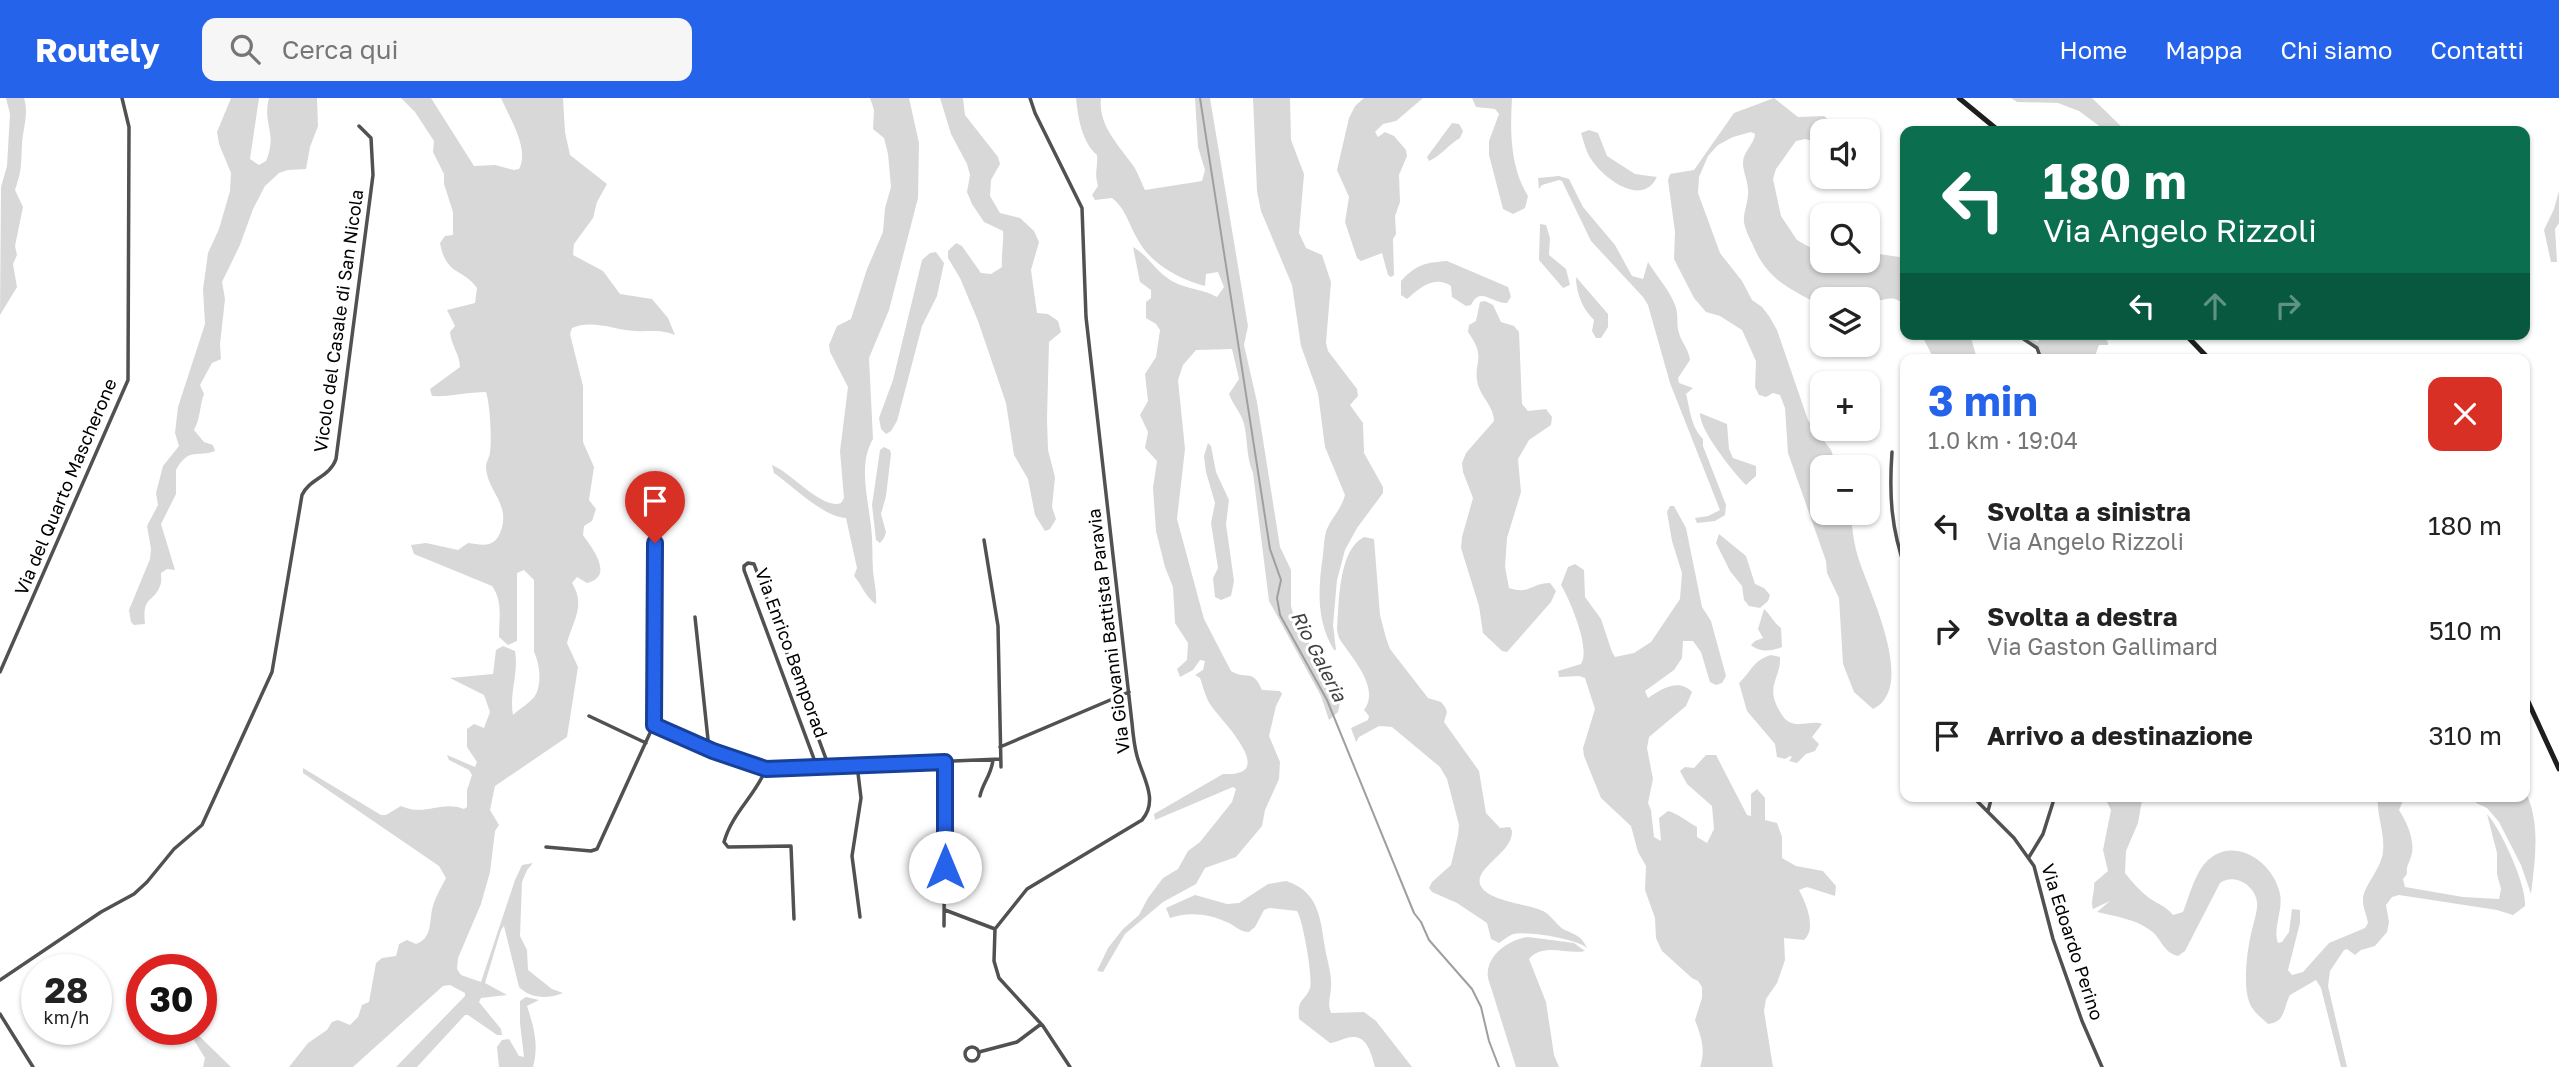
<!DOCTYPE html>
<html lang="it">
<head>
<meta charset="utf-8">
<style>
	:root { --surface:#fff; --page:#f6f6f6; --text:#222; --muted:#767676; --accent:#2563eb }
	body { margin:0; font-family:"Golos Text",sans-serif; background:var(--page); color:var(--text); height:100vh; display:flex; flex-direction:column; font-size:26px; white-space:nowrap }
	* { box-sizing:border-box; margin:0 }
	p { font-size:23px; color:var(--muted) }
	.icon { flex:none; width:38px; height:38px; fill:none; stroke:currentColor; stroke-width:2; stroke-linecap:round; stroke-linejoin:round }
	.map { position:relative; flex:1; overflow:hidden }
	.details { position:absolute; left:1900px; top:256px; width:630px; height:448px; display:flex; flex-direction:column; background:var(--surface); border-radius:14px; box-shadow:0 2px 5px #0004 }
	.details>* { flex:none }
	.hud { position:absolute; left:1900px; top:28px; width:630px; height:214px; border-radius:14px; box-shadow:0 2px 5px #0004; background:#0b6e4f; color:#fff; overflow:hidden }
	.controls { position:absolute; left:1810px; top:21px; display:grid; gap:14px }
	.controls a { display:grid; place-items:center; width:70px; height:70px; border-radius:14px; background:var(--surface); box-shadow:0 2px 5px #0004; font-size:35px }
	.speed { position:absolute; left:21px; top:856px; display:flex; gap:14px; font-size:35px; font-weight:700; text-align:center }
	.speed>* { display:grid; place-content:center; width:91px; height:91px; border-radius:50%; background:var(--surface); box-shadow:0 2px 5px #0004; line-height:1 }
	.speed small { font-size:18px; font-weight:400 }
	.speed .limit { border:10px solid #d22; background:#fff; color:#111 }
	.pin { position:absolute; display:grid; place-items:center; width:60px; height:60px; color:#fff; margin:-72px -30px; border-radius:50% 50% 50% 0; rotate:-45deg; box-shadow:0 0 7px #0007 }
	.pin .icon { rotate:45deg }
	.me { position:absolute; width:77px; margin:-38px; rotate:0deg; stroke-linejoin:round; filter:drop-shadow(0 0 5px #0008) }
	.turn { display:flex; align-items:center; gap:24px; height:147px; padding:0 28px; font-size:32px }
	.turn .icon { width:91px; height:91px; stroke-width:2.5 }
	.turn b { display:block; font-size:49px; line-height:60px }
	.lanes { display:flex; align-items:center; height:66px; padding:0 28px; background:#0003; justify-content:center; gap:35px; direction:ltr }
	.lanes .off { opacity:.35 }
	.round { display:grid; place-items:center; flex:none; width:74px; height:74px; border-radius:14px; background:var(--page) }
	.headline { display:flex; align-items:center; justify-content:space-between; height:119px; padding:0 28px }
	h1 { font-size:42px; font-weight:700; line-height:52px; color:var(--accent) }
	ul { padding:0; list-style:none }
	li { display:flex; align-items:center; gap:21px; height:105px; padding:0 28px }
	li div { flex:1 }
	li b { display:block; font-size:26px }
	li em { font-style:normal }
	header { display:flex; align-items:center; gap:42px; box-sizing:border-box; height:98px; padding:0 35px; background:var(--accent); color:#fff }
	header strong { font-size:33px }
	nav { display:flex; gap:38px; margin-inline-start:auto; font-size:24px }
	.search { width:490px; height:63px; background:var(--page); display:flex; align-items:center; gap:18px; box-sizing:border-box; padding:0 24px; border-radius:14px; color:var(--muted); font-size:26px }
	.map>svg:first-child { display:block }
	.green { fill:#d8d8d8 }
	.lines { fill:none; stroke-linecap:round; stroke-linejoin:round }
	.stream { stroke:#9f9f9f; stroke-width:2 }
	.street { stroke:#515151; stroke-width:3.5 }
	.secondary { stroke:#1e1e1e; stroke-width:5 }
	.route-casing { stroke:#184099; stroke-width:18 }
	.route { stroke:#2563eb; stroke-width:12 }
	.labels { text-anchor:middle; stroke-width:6; stroke-linejoin:round; paint-order:stroke }
	.street-label { font-size:18px; fill:#000; stroke:#fff }
	.water-label { font-size:19px; font-style:italic; fill:#404040; stroke:#fff }
</style>
</head>
<body>
<header>
<strong>Routely</strong>
<div class="search"><svg class="icon" aria-label="search" viewBox="0 0 24 24"><circle cx="10" cy="10" r="6"/><path d="M15 15l6 6"/></svg>Cerca qui</div>
<nav><a>Home</a><a>Mappa</a><a>Chi siamo</a><a>Contatti</a></nav>
</header>
<div class="map">
<svg width="2559" height="969" viewBox="0 0 2559 969">
	<rect width="100%" height="100%" fill="#fff"/>
	<!-- green -->
	<path class="green" d="M6,0H24C29,16 23,30 22,46C21,66 22,72 15,92L23,109L15,148L17,157L13,166L17,189L0,217L1,89L7,68L10,16Z
		M231,0H259L250,61L259,67L266,63C278,34 262,27 269,0H317L318,28L310,49L306,71L288,72L279,75L265,88L253,111L240,147L222,184L225,201L220,246L221,261L212,265L200,287L204,296C199,309 201,319 194,332L204,344L213,347L215,353C199,360 189,348 176,372V396L161,426L175,472L167,471L161,475C161,479 162,484 160,488C153,506 142,497 145,526L134,527L131,524L129,512L150,461L151,451L147,428L158,407L156,395L163,368L179,348L175,335L178,309L205,226L203,191L208,155L219,131L230,93L231,75L219,46L217,34Z
		M401,0H431L474,68L495,67L514,72L519,71C530,51 509,19 501,0H563L565,34L570,57L607,86L597,104L593,120L574,146L573,157L603,173L620,196L652,201L668,220L675,237C658,231 651,234 635,233C615,232 592,221 572,230L570,236L583,288V344L594,369L589,402L596,411L592,423L584,428L583,437C592,450 615,478 587,485L577,479L572,485C586,508 573,522 567,545L578,569L567,639L495,688L490,712L499,727L495,733L490,774L481,806L458,860L457,871L461,877L481,884L515,782L522,767L533,765L527,772L522,784L520,838L527,852L528,872L552,891L563,895C548,901 531,901 519,889L504,828L501,832L485,885L507,897L481,900L479,904L501,931L502,937H497L468,917H465L417,969H396L465,898V895L450,887L443,888L353,969H289L308,945L327,932L332,924L338,922L350,927L358,919L362,907L369,904L376,865L382,860L396,858L399,846L407,842L416,846C432,840 429,826 432,812C434,801 441,790 446,780L439,768L303,675V670L381,717H386L401,708C425,719 441,702 464,711L467,709V692L472,677L469,672L449,662L447,657L475,669L477,664L467,649V631L474,626L484,630L490,614L484,597L450,580L493,576L496,552L503,548L515,553C519,574 509,595 513,617C519,611 530,605 535,598C542,586 540,566 534,554V482L524,472L517,475V543L508,547L499,539C499,521 503,503 492,488L414,456L411,447L426,445L458,452L468,445C482,447 494,450 500,435C512,406 487,394 486,369C486,363 490,359 490,354C492,342 490,305 486,294C468,294 451,299 432,298L430,291L460,269C460,257 451,247 450,234L455,228L447,212L475,205L477,190C463,170 446,178 440,145L445,138L453,137V114L444,86V76L433,54L434,43L415,14Z
		M870,0H909L919,45L918,100L889,212L869,260L873,341C858,366 868,401 871,428C873,443 872,458 873,473C874,484 877,494 876,506C866,500 862,487 854,478L857,470L846,420C823,419 793,388 774,375L772,367C792,375 822,412 841,405L844,400L840,353L848,289L830,254L829,247L837,228L851,221L867,171L883,134L885,110L891,89L888,56L884,40L873,31L874,12Z
		M940,0H963L965,17L998,59L1000,66L991,82L990,98L1000,115L1020,120L1034,133L1039,144L1031,172L1037,215L1048,216L1058,223L1061,234L1049,244L1047,321L1048,352L1055,379L1052,409L1056,421L1050,431L1045,433L1035,417L1028,381L1014,357L1006,305L978,223L960,180L948,160V153L956,145L962,148L981,175L991,176L1002,169C1001,159 1004,141 1003,133L984,124L972,106L967,94L970,77L967,66L951,36Z
		M1076,0H1101C1098,27 1118,46 1132,66C1138,74 1141,84 1145,92L1202,83L1205,72L1198,49L1195,0H1210L1248,228L1244,247L1257,304L1280,449L1291,472V508L1297,529L1339,585L1341,600L1338,614L1329,622L1321,598L1269,503L1253,375C1246,359 1248,342 1244,326C1241,314 1233,307 1229,296L1239,281L1232,251L1196,252L1183,267L1178,282L1185,351L1177,421L1204,521L1231,573C1247,583 1252,569 1262,592L1280,593L1282,596L1276,608L1269,638L1280,664L1279,681L1265,712L1262,728L1236,759L1205,770L1196,786L1163,804L1125,836L1103,874L1097,873L1108,850L1123,831L1139,817L1148,800L1163,780L1178,771L1188,753L1200,744L1232,704L1236,691L1233,689L1155,722L1154,716L1223,676C1281,679 1220,622 1210,606C1205,598 1203,588 1200,580L1195,577L1203,572L1205,563L1200,562L1193,572L1180,579L1177,571L1187,562L1188,545L1175,525L1173,489L1165,469L1156,433L1153,390L1157,363L1145,350L1148,334L1140,317L1148,303L1145,276L1156,259L1160,232L1156,226L1146,220V204L1151,200V192L1140,184L1133,149C1146,156 1154,170 1166,179C1181,191 1201,190 1217,199L1224,189L1218,174L1206,176L1205,188C1179,181 1151,166 1138,142C1129,127 1126,111 1112,100L1095,102L1092,97L1098,88C1094,73 1098,71 1097,57C1082,44 1078,20 1076,0Z
		M1253,0H1290L1291,42L1304,76L1299,135L1306,150L1322,157L1331,184L1326,245L1328,253L1357,291L1358,298L1350,307L1363,325L1364,355L1383,389V395L1357,430L1345,452L1337,482L1333,527L1336,552H1334C1316,522 1318,491 1323,457C1324,449 1324,438 1327,431C1332,419 1342,410 1345,397L1325,349L1318,295L1301,248L1292,187L1261,113L1257,93Z
		M1364,0H1423L1396,23L1383,26L1375,34L1378,39L1385,34L1394,38L1406,52L1407,58L1399,77L1400,104L1395,118L1396,136L1393,141L1394,177L1391,179L1388,177L1382,155L1361,163L1357,160L1345,124L1349,99L1337,72L1349,20L1355,8Z
		M1472,0H1512C1510,33 1510,69 1528,98L1525,110L1513,116L1503,111L1489,57V43L1499,16L1495,11L1476,9Z
		M1774,0L1798,19L1824,18L1832,25V33H1822V45L1805,41L1796,43L1776,71L1773,81L1781,118L1797,142L1822,156V163C1850,163 1854,179 1879,156L1906,160V208C1891,195 1888,203 1872,203L1862,197L1848,201H1822V206H1818C1786,189 1766,180 1752,145C1749,139 1745,131 1744,124C1743,114 1749,103 1748,92C1748,83 1743,74 1743,65C1743,53 1754,47 1755,36L1751,34L1733,39L1718,47L1708,58L1699,79L1698,95L1720,155L1742,183L1752,202L1762,209L1769,218L1777,232L1808,322L1831,352L1835,363L1843,365L1844,369H1822V415H1851C1852,431 1854,447 1859,462C1870,496 1917,590 1873,611L1854,594L1843,566L1839,500L1827,475L1826,463L1788,355L1785,310L1780,297L1773,295L1766,299L1759,297L1755,289L1756,263L1742,232L1720,218L1706,214L1694,200L1674,161L1675,134L1668,82L1670,76L1694,72L1734,15Z
		M2011,0H2092L2126,33H2106L2079,13L2058,5L2017,4Z
		M1452,25L1459,26L1463,33L1460,40C1449,46 1441,58 1429,63L1427,59Z
		M1589,32L1598,35L1607,58L1635,76L1657,79C1642,110 1603,80 1591,61C1586,54 1584,44 1581,35Z
		M1559,78L1569,81L1583,109L1615,147L1632,178L1643,181L1648,164C1657,179 1669,191 1675,207C1679,216 1676,227 1679,235C1682,246 1688,249 1690,262L1678,280L1679,285L1693,290L1686,296C1690,311 1691,329 1703,341V348L1726,407L1725,417L1715,423L1697,425L1695,420L1708,418L1720,412L1670,285L1648,207L1643,199L1591,143L1562,83L1559,82L1542,87L1539,91L1538,80Z
		M2559,93V125L2555,131L2557,164H2551L2544,132L2554,111Z
		M1540,126L1546,127L1550,140L1549,157L1566,171L1570,187L1563,190L1539,162Z
		M936,154L944,165L937,198L922,228L897,323L891,333L886,336L881,331L879,320L893,282L922,162L930,155Z
		M1447,163L1508,189L1511,199L1507,205C1491,205 1480,188 1471,207L1466,208L1452,199L1451,188C1434,177 1420,190 1407,201L1401,197V183C1417,166 1424,165 1447,163Z
		M1576,179L1608,216V229L1601,240H1596L1592,233L1594,222C1582,211 1576,194 1576,179Z
		M1485,203L1493,207L1501,224L1514,228L1519,234L1522,306L1528,313L1546,311L1552,319L1551,327L1529,342L1518,361L1521,394L1507,440L1505,469L1509,490C1530,497 1531,485 1550,485L1556,493L1551,504L1507,554L1502,553L1483,535L1479,508L1461,450L1462,439L1473,400L1463,374L1462,365L1466,355L1494,323C1494,309 1482,300 1478,287C1472,263 1488,262 1468,234L1469,227L1476,223L1480,204Z
		M1921,236H1970L1977,261H1934Z
		M2017,236H2030L2029,241L2038,244L2040,236H2101L2108,244V247H2099L2094,261H2042L2038,249Z
		M1700,315L1727,326L1729,351L1733,360L1756,368V378L1746,387C1733,374 1699,332 1700,315Z
		M1208,345L1211,348L1216,374L1229,402L1226,426L1234,483L1231,498L1221,502L1215,499L1213,480L1218,470L1211,425L1215,405L1206,374L1204,358Z
		M884,349L890,352L891,356L886,398L881,416L886,434L884,440L880,445L876,442L872,407L880,352Z
		M1670,408H1674L1686,430L1702,509L1711,523L1726,578L1722,585L1716,587L1710,584L1701,554L1693,543H1683L1682,560L1674,572L1645,593L1648,600C1662,591 1678,580 1692,594L1686,608L1649,639L1647,650L1653,681L1648,705L1651,712L1654,739L1661,743L1659,720L1668,713C1677,715 1688,724 1697,729V739L1707,745L1714,731L1712,708L1687,686L1680,673L1685,669L1694,670L1706,657H1716L1747,717L1751,718V696L1757,691L1765,700V722L1777,725L1782,739V760L1796,768L1823,773L1836,788L1835,798L1807,789L1799,792C1806,805 1817,831 1804,842L1784,840L1785,862L1777,885L1766,901L1764,913L1773,969H1700C1706,952 1701,938 1695,922L1702,900V889L1698,883L1692,880L1662,853L1656,840L1655,820L1645,792L1646,768L1638,754L1631,728L1601,700L1584,658L1583,650L1595,611L1585,580L1579,578L1559,579L1558,573L1581,566C1591,551 1570,502 1561,487L1568,469L1575,466L1584,472L1585,499L1601,521L1612,554L1615,559L1634,555L1651,544L1680,501L1682,475L1672,443L1667,414Z
		M1719,436L1746,458L1755,486L1764,490L1770,497L1768,503L1760,510L1749,508L1744,502L1742,488L1730,473L1716,445Z
		M1364,439L1374,441L1380,517L1386,540L1390,551L1428,600L1441,604L1445,609L1447,614L1444,624L1479,673L1486,715L1500,730L1510,729L1512,733C1513,755 1475,769 1480,786C1485,803 1528,806 1543,813C1551,817 1556,826 1563,831C1575,837 1581,837 1587,850C1576,841 1529,833 1514,836C1509,837 1504,842 1499,845L1491,841L1487,825L1457,805L1432,794L1429,790L1432,784L1451,767L1458,737L1459,727L1447,681L1440,669L1392,629L1379,628L1359,639L1356,644L1351,630L1368,622L1369,618L1364,612C1381,590 1351,559 1339,540L1337,532C1339,506 1338,452 1364,439Z
		M1764,511C1771,517 1773,524 1781,530L1782,549C1773,553 1760,555 1751,547L1755,543L1763,540L1758,531Z
		M1771,557L1780,559C1781,581 1765,587 1779,612C1783,619 1786,624 1795,626C1804,627 1814,623 1822,626L1812,639L1819,646L1815,653L1806,656L1797,665L1789,663L1792,659L1790,658L1785,661L1777,659L1775,646L1747,613L1739,585C1751,574 1753,562 1771,557Z
		M2525,693C2541,724 2535,762 2531,796L2521,767L2499,724L2487,710L2476,705L2473,698H2525Z
		M2108,698H2144L2142,702L2138,725L2126,753L2125,775C2132,784 2140,793 2149,800C2158,806 2166,808 2173,817L2183,814C2189,799 2193,782 2202,769C2226,735 2270,759 2279,792C2285,810 2272,829 2278,845L2282,844L2289,834L2292,811L2300,812V825L2288,872L2292,877L2303,874L2329,845L2365,830L2368,825C2367,818 2363,810 2363,803C2362,789 2382,771 2383,753C2385,734 2376,716 2378,698H2405L2399,712C2407,725 2416,743 2411,759C2409,766 2406,767 2407,776L2403,781L2405,789L2463,799L2499,801L2501,791L2497,776V755L2487,716C2501,731 2527,788 2525,808L2513,817L2497,812L2399,797L2392,799L2386,807L2389,824L2387,834L2375,848L2361,852L2355,857L2347,851L2344,852L2330,873L2328,888L2347,969H2341L2321,890L2316,882L2290,897C2283,910 2286,924 2268,926C2263,921 2256,916 2253,911C2241,896 2247,854 2251,836C2253,826 2258,813 2257,804C2255,787 2234,775 2220,785L2185,853L2178,858C2163,855 2161,839 2150,832C2135,821 2114,818 2097,814L2110,803L2093,811C2090,803 2095,794 2094,785L2108,773L2103,752L2111,712L2107,704Z
		M1286,783C1321,794 1320,823 1326,855C1328,865 1332,878 1331,888C1331,898 1327,905 1331,915L1364,914L1376,923L1412,969H1375C1372,959 1368,938 1353,939C1345,939 1338,944 1330,945L1299,921C1297,899 1305,904 1310,890C1313,880 1303,822 1297,813L1269,810L1264,812L1255,829L1249,834C1241,834 1236,829 1229,825C1211,816 1188,813 1170,820L1166,810L1195,797L1227,806L1239,805L1268,786Z
		M1528,839L1574,845L1585,853C1568,857 1543,844 1529,861L1546,904L1554,957L1559,969H1516L1488,880C1485,858 1508,842 1528,839Z
		M526,899L539,902L527,908C534,929 539,947 533,969H499L497,949L502,942L509,941L519,958L524,959L520,925V903Z
		M187,931H192L231,969H203L205,960Z"/>
	<g class="lines">
		<!-- stream -->
		<path class="stream" d="M1200,0L1270,451L1281,482L1277,500L1280,517L1327,602L1414,815L1421,824L1429,842L1472,891L1481,909L1489,943L1499,969"/>
		<!-- street -->
		<path class="street" d="M1030,0L1035,15L1082,110L1086,219L1132,625C1133,636 1134,647 1137,658C1143,680 1159,702 1142,722L1027,791L995,831L994,863L999,880L1043,928L1070,969
			M2016,236L2037,250L2041,261
			M1892,354C1889,397 1891,431 1906,472
			M984,442L998,528L1001,669
			M695,519L709,651
			M0,574L128,282L129,29L122,0
			M589,618L646,645
			M655,627L713,653L766,671L1000,661
			M1000,649L1129,594
			M857,667L861,700L852,758L860,819
			M817,669L744,472V468L748,465L754,466L829,669
			M766,671C755,698 732,715 724,744L728,749L791,748L794,821
			M980,698C983,684 991,678 993,662
			M1972,698L2014,740L2034,768L2053,841L2082,923L2102,969
			M1988,713L1992,698
			M546,749L591,753L597,751L655,624V445
			M2029,759L2043,736L2055,698
			M945,812L995,831
			M944,828L945,664
			M0,882L101,814L134,796L147,784L174,751L202,727L272,574L302,397C309,381 330,379 336,361L373,77L371,40L359,28
			M0,916L33,969
			M965 956a7 7 0 1 1 14 0a7 7 0 1 1-14 0Z
			M979,954L1017,944L1041,926"/>
		<!-- secondary -->
		<path class="secondary" d="M1959,0L1999,33
			M2185,236L2209,261
			M2525,597L2559,671"/>
	</g>
	<g class="lines">
		<!-- route casing -->
		<g class="route-casing">
			<path id="route" d="M655,445L654,627L713,653L766,671L945,664V769"/>
		</g>
		<!-- route -->
		<use href="#route" class="route"/>
	</g>
	<g class="labels">
		<!-- street labels -->
		<g class="street-label">
			<text transform="translate(339 223) rotate(-82)" y="6">Vicolo del Casale di San Nicola</text>
			<text transform="translate(66 389) rotate(-67)" y="6">Via del Quarto Mascherone</text>
			<text transform="translate(1109 533) rotate(-97)" y="6">Via Giovanni Battista Paravia</text>
			<text transform="translate(791 555) rotate(70)" y="6">Via Enrico Bemporad</text>
			<text transform="translate(2072 844) rotate(72)" y="6">Via Edoardo Perino</text>
		</g>
		<!-- water labels -->
		<g class="water-label">
			<text transform="translate(1319 558) rotate(63)" y="7">Rio Galeria</text>
		</g>
	</g>
</svg>
<div class="controls">
<a><svg class="icon" aria-label="sound" viewBox="0 0 24 24"><path d="M4 9h4l5-4v14l-5-4H4zM17 9q2 3 0 6"/></svg></a>
<a><svg class="icon" aria-label="search" viewBox="0 0 24 24"><circle cx="10" cy="10" r="6"/><path d="M15 15l6 6"/></svg></a>
<a><svg class="icon" aria-label="layers" viewBox="0 0 24 24"><path d="M12 4l9 5-9 5-9-5zM3 14l9 5 9-5"/></svg></a>
<a>+</a>
<a>−</a>
</div>
<div class="speed"><div>28<small>km/h</small></div><div class="limit">30</div></div>
<div class="pin" style="left:655px;top:445px;background:#d93025"><svg class="icon" aria-label="arrive" viewBox="0 0 24 24"><path d="M6 21V4h12l-3 4 3 4H6"/></svg></div>
<svg class="me" style="left:945px;top:769px" viewBox="-20 -20 40 40"><circle r="19" fill="#fff"/><path d="M0-13L10 11 0 6-10 11z" fill="#2563eb"/></svg>
<div class="hud">
<div class="turn"><svg class="icon" aria-label="left" viewBox="0 0 24 24"><path d="M17 20v-9H6M10 6l-5 5 5 5"/></svg><div><b>180 m</b>Via Angelo Rizzoli</div></div>
<div class="lanes"><svg class="icon" aria-label="left" viewBox="0 0 24 24"><path d="M17 20v-9H6M10 6l-5 5 5 5"/></svg><svg class="icon off" aria-label="ahead" viewBox="0 0 24 24"><path d="M12 20V5M6 11l6-6 6 6"/></svg><svg class="icon off" aria-label="right" viewBox="0 0 24 24"><path d="M7 20v-9h11M14 6l5 5-5 5"/></svg></div>
</div>
<section class="details">
<div class="headline"><div><h1>3 min</h1><p>1.0 km · 19:04</p></div><a class="round" style="background:#d93025;color:#fff"><svg class="icon" aria-label="close" viewBox="0 0 24 24"><path d="M6 6l12 12M18 6L6 18"/></svg></a></div>
<ul>
<li><svg class="icon" aria-label="left" viewBox="0 0 24 24"><path d="M17 20v-9H6M10 6l-5 5 5 5"/></svg><div><b>Svolta a sinistra</b><p>Via Angelo Rizzoli</p></div><em>180 m</em></li>
<li><svg class="icon" aria-label="right" viewBox="0 0 24 24"><path d="M7 20v-9h11M14 6l5 5-5 5"/></svg><div><b>Svolta a destra</b><p>Via Gaston Gallimard</p></div><em>510 m</em></li>
<li><svg class="icon" aria-label="arrive" viewBox="0 0 24 24"><path d="M6 21V4h12l-3 4 3 4H6"/></svg><div><b>Arrivo a destinazione</b></div><em>310 m</em></li>
</ul>
</section>
</div>
</body>
</html>
